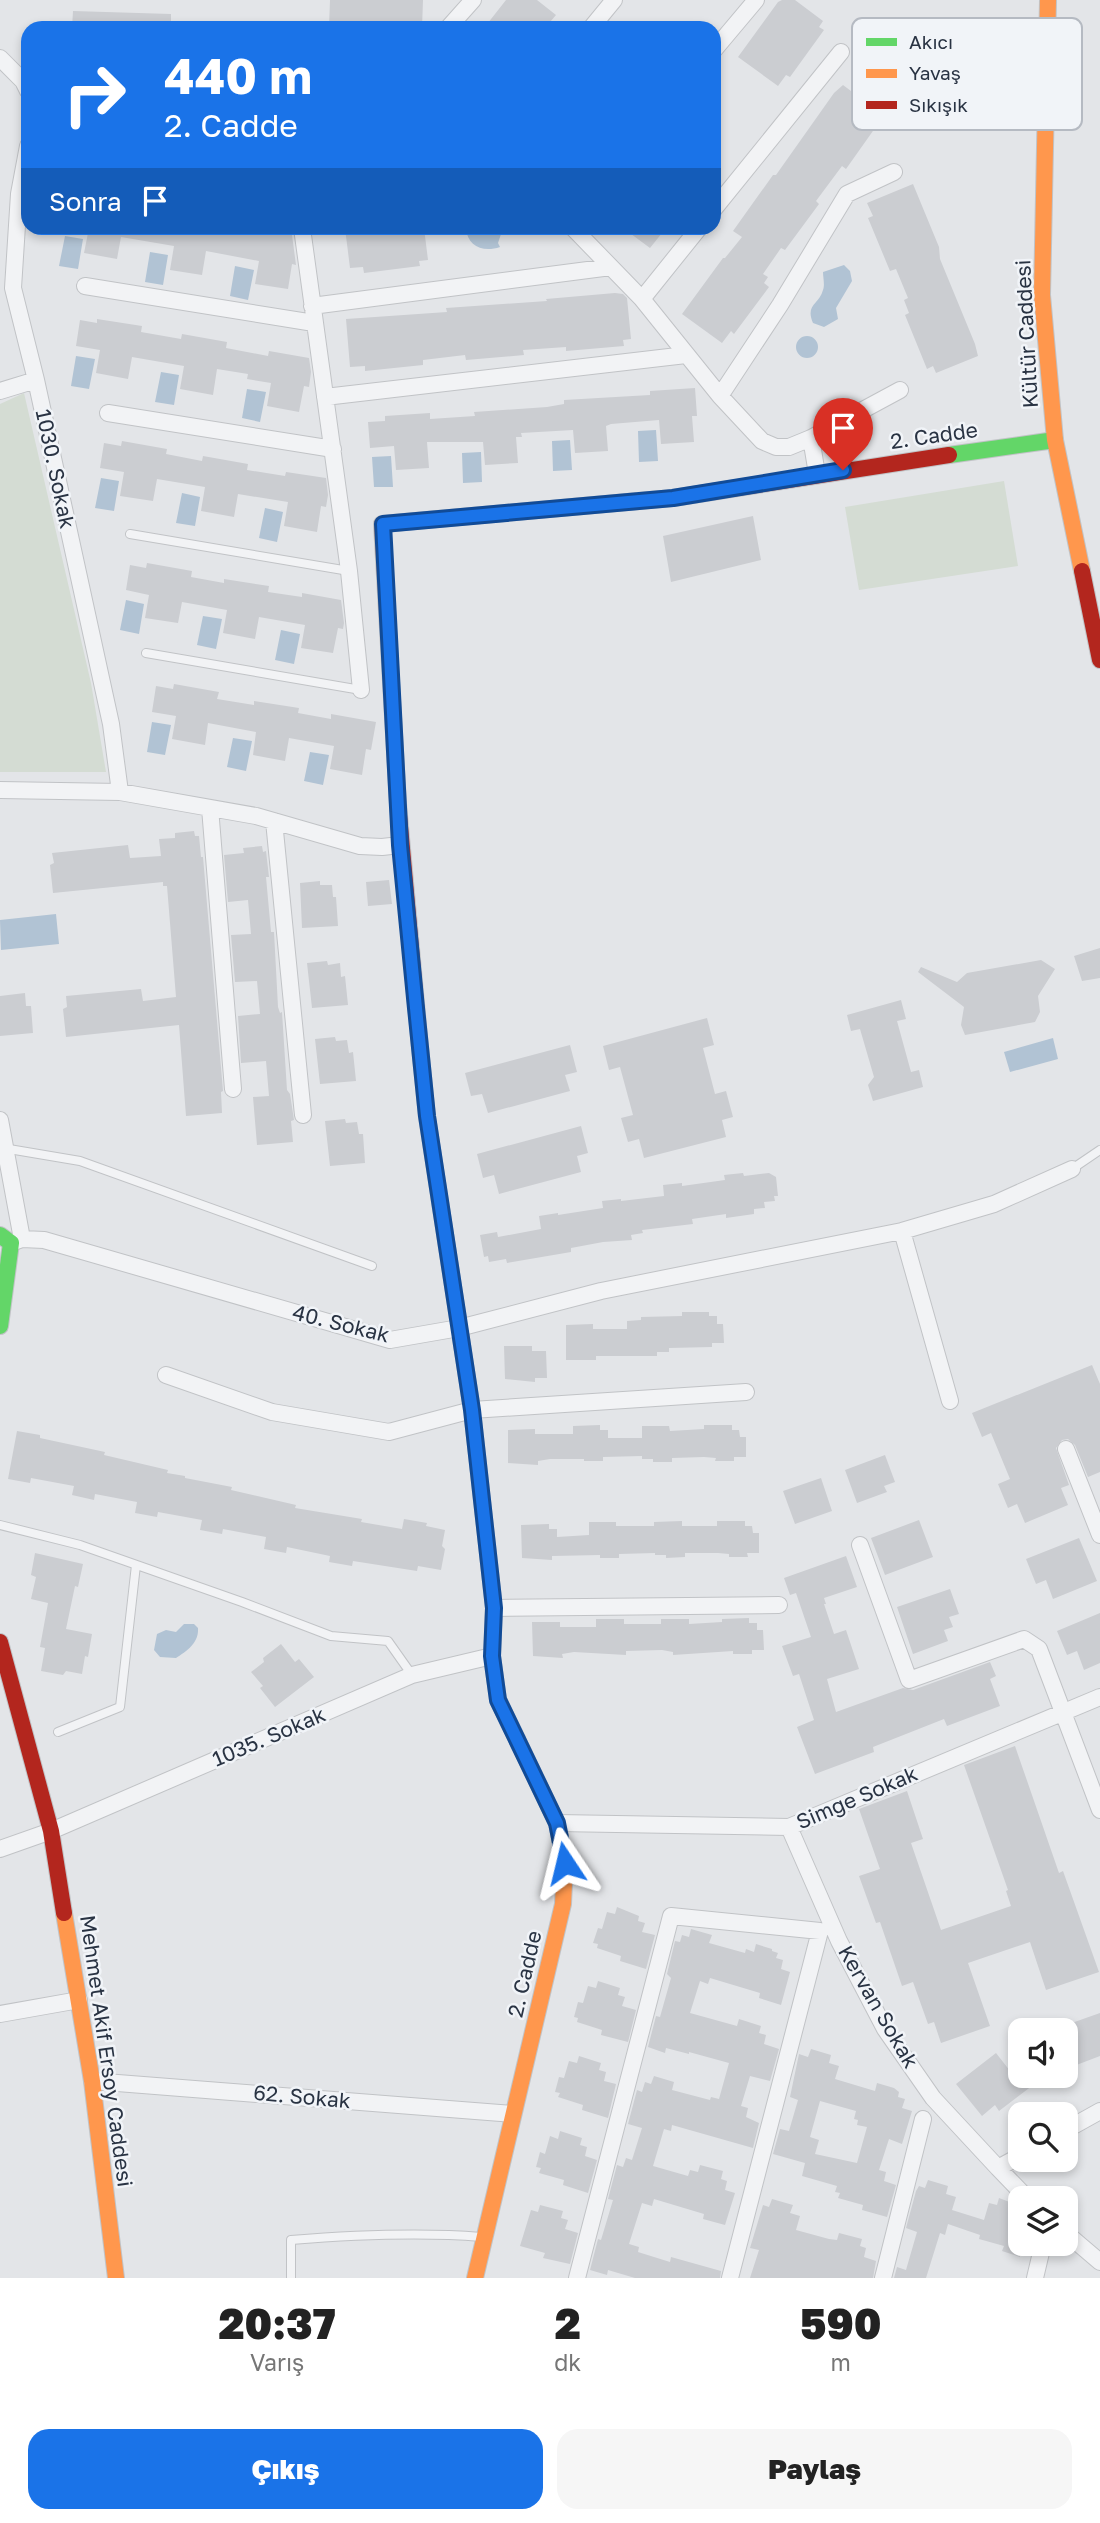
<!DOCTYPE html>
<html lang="tr">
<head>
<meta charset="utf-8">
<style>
	:root { --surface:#fff; --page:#f6f6f6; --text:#222; --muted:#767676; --accent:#1a73e8 }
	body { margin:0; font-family:"Golos Text",sans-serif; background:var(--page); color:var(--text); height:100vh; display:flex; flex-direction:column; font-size:26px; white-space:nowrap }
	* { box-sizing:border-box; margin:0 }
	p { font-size:23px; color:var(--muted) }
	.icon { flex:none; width:38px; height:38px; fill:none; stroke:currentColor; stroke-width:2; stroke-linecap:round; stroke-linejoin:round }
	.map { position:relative; height:2278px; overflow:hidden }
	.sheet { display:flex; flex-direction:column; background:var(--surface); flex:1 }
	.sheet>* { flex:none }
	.top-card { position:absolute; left:21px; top:21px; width:700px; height:214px; border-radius:21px; box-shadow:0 4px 10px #0003; background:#1a73e8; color:#fff; overflow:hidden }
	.tools { position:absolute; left:1008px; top:2018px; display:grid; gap:14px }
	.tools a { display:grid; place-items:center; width:70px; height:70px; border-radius:14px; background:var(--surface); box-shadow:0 4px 10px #0003; font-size:35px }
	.pin { position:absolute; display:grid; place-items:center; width:60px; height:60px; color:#fff; margin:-72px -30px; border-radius:50% 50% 50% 0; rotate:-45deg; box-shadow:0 0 7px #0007 }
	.pin .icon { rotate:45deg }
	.me { position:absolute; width:77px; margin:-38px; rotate:350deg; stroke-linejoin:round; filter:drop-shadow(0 0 5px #0008) }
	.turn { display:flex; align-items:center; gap:24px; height:147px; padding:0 28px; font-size:32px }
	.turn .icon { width:91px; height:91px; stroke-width:2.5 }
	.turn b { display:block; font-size:49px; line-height:60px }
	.then { display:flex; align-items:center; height:66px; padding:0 28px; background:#0003; gap:14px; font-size:26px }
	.eta { display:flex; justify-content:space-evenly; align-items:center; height:119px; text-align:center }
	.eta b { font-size:42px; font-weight:800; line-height:49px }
	.button { display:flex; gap:14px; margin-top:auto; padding:14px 28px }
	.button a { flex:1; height:80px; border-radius:21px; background:var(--accent); color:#fff; font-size:28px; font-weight:800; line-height:80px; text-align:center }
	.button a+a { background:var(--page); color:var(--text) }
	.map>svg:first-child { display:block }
	.green { fill:#d4dcd3 }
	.water { fill:#b1c3d4 }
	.building { fill:#cbcdd1; fill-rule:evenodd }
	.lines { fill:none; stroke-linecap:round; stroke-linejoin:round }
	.lane-casing { stroke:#c1c3c6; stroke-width:10 }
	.street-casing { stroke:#c1c3c6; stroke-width:18 }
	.fast-casing { stroke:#c1c3c6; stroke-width:18 }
	.slow-casing { stroke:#c1c3c6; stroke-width:18 }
	.jam-casing { stroke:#c1c3c6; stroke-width:18 }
	.lane { stroke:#f2f3f5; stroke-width:8 }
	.street { stroke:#f2f3f5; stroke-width:16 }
	.fast { stroke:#63d668; stroke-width:16 }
	.slow { stroke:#ff974d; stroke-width:16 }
	.jam { stroke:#b3261e; stroke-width:16 }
	.route-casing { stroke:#114b97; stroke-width:18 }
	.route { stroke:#1a73e8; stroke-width:12 }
	.labels { text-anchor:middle; stroke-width:5; stroke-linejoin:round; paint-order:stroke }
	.street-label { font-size:21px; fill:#293343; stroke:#f1f4f8 }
	.key { fill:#f1f4f8; stroke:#b5bac2; stroke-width:2 }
	.key-label { font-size:19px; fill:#293343 }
</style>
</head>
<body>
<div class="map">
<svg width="1100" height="2278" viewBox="0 0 1100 2278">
	<rect width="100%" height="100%" fill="#e3e5e8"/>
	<!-- green -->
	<path class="green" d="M24,393L91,683L106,772H0V404Z
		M1004,481L1018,566L859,590L845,507Z"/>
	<!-- water -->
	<path class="water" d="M466,228H526L521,234L509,231L507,234H501L498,243L500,247C483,253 467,246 466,228Z
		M65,236L83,239L78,269L59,266Z
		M150,252L168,255L163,285L145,282Z
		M844,265L850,271L852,281L836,308L838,319L824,327L813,323C805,304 819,305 823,290C825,285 823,277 823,272Z
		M235,266L254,270L248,300L230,296Z
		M796 347a11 11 0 1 1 22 0a11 11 0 1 1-22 0Z
		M76,356L95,359L89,389L71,386Z
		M161,372L179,375L174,405L155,402Z
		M247,389L266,392L260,422L242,418Z
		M656,430L658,461L639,462L638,431Z
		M570,440L572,470L553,471L552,441Z
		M481,452L482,482L463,483L462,453Z
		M391,456L393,487H374L372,457Z
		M101,478L119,481L114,511L95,508Z
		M182,493L200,497L195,526L176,523Z
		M265,508L283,512L277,542L259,538Z
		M126,600L144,604L139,634L120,630Z
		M203,616L222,619L216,649L197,645Z
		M281,630L300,634L294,664L275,660Z
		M152,722L171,725L165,755L147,752Z
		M233,738L252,741L246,771L227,767Z
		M310,752L329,755L323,785L304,781Z
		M56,914L59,944L1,950L0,920Z
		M1053,1038L1058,1059L1010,1072L1004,1052Z
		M184,1624H194L198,1628C199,1643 187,1651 176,1658L160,1657L154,1650L157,1634L166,1630L176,1632Z"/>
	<!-- building -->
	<path class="building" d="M330,0H423L422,28H329Z
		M506,0H537L556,15L545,28H484Z
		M782,0H795L823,21L819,27L824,30L790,77L786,75L778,86L738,57L778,2Z
		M73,11L171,14V28H72Z
		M843,85L879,112L875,118L880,121L846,169L842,166L816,201L819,204L785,250L781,248L763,274L768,277L764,283L769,287L734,334L731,331L722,343L682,314L723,258H725L742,237L733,231L773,175H776L834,93Z
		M913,184L939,247L940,259L975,344L978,356L936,373L933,366L927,369L905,315L909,313L904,300L908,298L896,269L890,271L868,218L873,216L867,203Z
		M89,228H216L256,233L257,229L292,235L296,265L292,264L288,289L255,284L259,261L206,251L202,275L170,270L174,246L121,237L117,259L84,253Z
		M345,228H424L428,260L419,261L420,266L364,273L363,267L350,268Z
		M623,228H666L650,248Z
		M615,293L623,294L627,298L631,339L623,340L624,346L566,351V347L523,350L524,355L466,360L465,355L423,360V365L365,371V366L350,367L346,319L447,312L446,308L547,301L546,299Z
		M97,319L142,326L141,332L181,339L182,334L227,342L226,348L268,356L269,351L309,358L311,372L309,387L304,386L299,412L267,406L271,383L247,379L248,374L217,369L213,395L180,389L184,366L132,357L128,379L96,373L100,350L76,346L80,320L97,323Z
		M695,388L697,416H692L694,442L661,444L659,420L611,424L606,426L608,451L575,453L573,430L521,433L522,437H516L518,463L485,465L483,442H427L429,468L396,470L394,446L370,448L368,422L385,421V416L430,413V419L475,416L474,412L547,407L564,404V400L650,395V391Z
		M122,441L167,449L166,454L202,461L203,456L248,464L247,470L285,476L286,472L326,478L328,495L326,507L321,506L317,532L284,526L288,502L238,494L234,517L201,511L205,487L157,479L153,501L120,496L124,472L100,468L104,443L121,446Z
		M753,516L761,560L671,582L663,536Z
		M147,563L192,571L191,577L224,583V579L269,586L268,592L302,597V593L341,600L344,623L343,629L338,628L333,653L301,648L305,625L259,617L255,639L223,633L227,610L182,602L178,623L145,618L149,595L126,590L130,565L146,568Z
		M174,684L219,692L217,699L254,705V701L299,708L298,713L331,719V714L376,722L371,750L366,749L362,775L330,769L334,746L289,738L285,761L253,755L256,732L208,723L205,745L172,739L176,716L152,712L156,686L173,689Z
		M194,831L195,836H199L201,857H203L223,1091L221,1092L222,1113L186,1116L179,1025L66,1037L63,1009L67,1007L66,996L141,989L143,1001L176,997L167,886H163V882L53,893L50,865L54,863L52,853L128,845L130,858L161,856L159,839L175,838V833Z
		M262,846L263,852L266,851L269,877H266L271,932H274L278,1007L280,1013L282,1012L287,1090L290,1094L294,1120L291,1121L293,1142L257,1145L253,1097L269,1096L266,1061L241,1063L238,1016L260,1014L257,981L235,982L231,935L251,934L248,900L228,902L224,855L244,853L243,848Z
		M389,880L392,904L368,906L366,882Z
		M320,881V885H332L333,897H336L338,926L302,928L300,883Z
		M1100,948V978L1082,981L1074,956Z
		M1041,960L1055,969L1038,996L1040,1012L1035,1022L965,1035L961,1025L964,1007L918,972L921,967L957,982L967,973Z
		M327,961L328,965L340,963L341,977L345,976L348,1005L312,1008L307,963Z
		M25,993L26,1006H31L33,1033L0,1036V996Z
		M901,1000L906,1019L897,1021L911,1072L919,1070L923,1087L873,1101L868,1085L874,1077L860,1029L851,1031L847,1015Z
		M707,1018L714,1045L703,1048L715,1094L726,1091L733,1117L722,1120L726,1137L644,1158L639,1139L628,1142L621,1118L633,1115L620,1067L609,1070L603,1046Z
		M335,1037L336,1041L347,1040L349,1053L353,1052L356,1081L320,1084L315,1039Z
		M570,1045L577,1072L565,1075L570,1091L488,1113L482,1094L471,1096L465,1073Z
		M345,1119L346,1123L357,1122L359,1134H363L365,1163L330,1166L325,1121Z
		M581,1126L588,1153L577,1156L581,1172L499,1194L494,1175L483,1178L477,1154Z
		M743,1173L744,1176L769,1173L776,1177L778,1196H774L775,1201L764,1202L765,1208L754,1209V1214L726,1218V1214L692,1219L693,1224L642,1230L643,1233L631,1235L632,1240L603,1242L571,1248V1252L507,1263L506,1259L489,1262L488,1256L484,1257L480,1235L497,1232L498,1237L541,1229L539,1216L558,1213V1215L603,1208L602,1201L621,1199V1201L664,1196L663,1185L682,1183V1186L725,1180L724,1175Z
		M682,1312H709V1316H717V1324H723L724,1343H712V1347L669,1348V1352H657V1356H596V1360H566V1325L593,1324V1329H627V1321L641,1320V1317L682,1316Z
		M504,1346H532V1351H546L547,1378H535V1382L505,1379Z
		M1092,1365L1100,1384V1472L1088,1477L1075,1445L1068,1439L1062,1440L1056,1448L1069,1485L1061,1488L1068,1505L1025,1523L1017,1504L1008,1508L998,1484L1010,1479L991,1433L982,1437L972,1413Z
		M600,1425V1430H608V1438H642V1426H669L670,1431L704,1429V1425H732V1430H739L740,1437H746V1457H734V1461H715L716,1458L704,1457L672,1458V1462H653V1459H642V1456L603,1457V1461H584V1459H550L538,1461V1465L508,1463V1430L535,1429V1434H573V1426Z
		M17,1431L40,1435V1438L105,1452L104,1455L168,1470L167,1473L185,1476V1478L232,1487L231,1490L296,1505L295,1508L362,1519L361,1522L402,1529L404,1519L427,1523L426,1526L445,1530L442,1546L445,1549L441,1570L418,1566L417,1571L353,1561L352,1566L329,1562L330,1556L287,1547L286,1553L264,1549L266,1537L223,1529L222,1534L200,1530L202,1520L158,1512L157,1517L135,1513L137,1502L95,1494L94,1500L72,1495L74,1486L31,1478L30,1483L8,1479Z
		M885,1455L895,1482L884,1486L887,1492L857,1503L845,1470Z
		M821,1478L832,1511L795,1524L783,1491Z
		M919,1520L933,1557L885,1575L871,1538Z
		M682,1521V1526H717V1521H745V1526H752L753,1533H759V1553H747L748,1557H729V1554L718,1553H685V1557L666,1558V1555H655V1553L619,1554V1558H600V1555L552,1556V1560L522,1558L521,1525L549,1524V1529H557V1537L589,1535V1522H616V1526H654V1522Z
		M1079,1538L1097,1581L1053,1599L1046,1580L1036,1584L1026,1559Z
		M35,1553L83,1564L78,1587L75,1586L66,1629L92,1634L88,1657L85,1656L82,1674L66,1671L63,1675L41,1671L45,1648L40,1647L48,1603L31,1599L36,1577L31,1575Z
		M846,1556L857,1587L824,1598L826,1604H824L834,1634L846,1630L859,1669L827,1679L836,1712L903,1688L913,1690L990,1662L996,1676L990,1679L1000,1706L947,1726L944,1719L873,1747L874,1752L815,1774L797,1727L814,1720L799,1674L793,1676L782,1646L811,1637L796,1593L790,1595L784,1578Z
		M950,1589L959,1614L949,1617L953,1627L944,1630L948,1641L913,1654L897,1607Z
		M1100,1613V1663L1084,1670L1077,1651L1067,1655L1057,1631Z
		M749,1618V1623H757V1630H763L764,1650H752V1654H733V1651L673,1655V1652L662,1650L626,1651V1655L574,1652L562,1654L563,1658L533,1656L532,1622H560V1627H596V1619H624V1624H661V1619H689V1624L722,1622V1619Z
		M281,1644L295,1662L299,1659L314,1677L275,1707L260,1688L263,1686L251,1672L264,1662L263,1658Z
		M1015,1746L1059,1873L1063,1871L1099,1972L1046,1990L1030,1942L968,1963L990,2026L941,2043L934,2022L928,2024L913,1982L902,1986L880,1922L876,1923L859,1876L880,1869L859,1809L907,1791L923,1839L911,1843L941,1930L1011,1906L1006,1891L1008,1890L964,1765Z
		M617,1907L639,1916L638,1921L645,1923L642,1932L655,1935L646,1969L620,1961L621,1956L597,1948L598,1944L593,1943L598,1928L602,1929L607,1912L615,1914Z
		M691,1929L712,1935L709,1943L745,1953L746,1949L754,1952L756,1944L772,1949V1951L778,1953L776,1958L783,1960L781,1969L790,1972L781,2005L759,1998L760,1993L710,1978L708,1984L700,1981L690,2013L737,2026L739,2019L761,2026L759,2033L766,2035L764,2044L779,2049L770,2081L750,2076L741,2106L748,2108L746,2117L759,2123L753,2148L672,2125L671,2131L664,2129L653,2166L688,2176L690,2170L698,2172L700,2165L723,2171L721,2179L727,2181L725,2190L735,2193L725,2225L703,2219L704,2214L654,2199L652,2206L642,2203L629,2244L639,2247L638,2252L670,2262L671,2257L721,2271L720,2278H635L608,2270L607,2275L590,2270L598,2239L601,2240L613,2200L608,2199L617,2165L623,2167L626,2158L632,2160L642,2128L628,2124L637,2090L642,2092L645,2082L651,2084L654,2076L674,2082L672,2090L710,2100L711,2097L719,2099L729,2063L689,2052V2054L666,2048L665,2053L648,2047L656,2016L660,2017L671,1978L667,1974L675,1941L680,1942L682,1935L689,1937Z
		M598,1981L620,1988L618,1995L625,1997L622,2006L636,2010L628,2042L601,2035L602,2030L577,2022L578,2018L574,2017L578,2002L583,2003L588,1986L596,1988Z
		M1100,2013V2056L1066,2069V2025Z
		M811,2049L831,2055L829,2063L839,2066L835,2079L875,2091L877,2083L894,2088L899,2092L898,2097L905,2099L902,2108L912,2111L902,2144L889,2139L879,2170L886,2172L884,2181L896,2185L887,2217L862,2210L863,2205L838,2198L840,2193L835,2192L837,2186L802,2176L805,2163L773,2154L780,2129L789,2131L798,2100L790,2097L799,2054L808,2057ZM820,2101L856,2111L854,2119L858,2120L857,2125L867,2127L857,2163L815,2154L819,2140L810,2137Z
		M996,2053L1014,2076H1045L999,2111L995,2105L982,2116L956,2084Z
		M579,2056L601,2063L599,2070L606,2072L604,2081L616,2084L608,2118L582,2110L583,2105L558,2097L560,2093L555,2092L559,2077L564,2078L569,2061L577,2063Z
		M560,2131L582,2138L580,2145L587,2147L585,2156L597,2160L588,2193L563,2185L564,2180L539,2173L541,2168L536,2167L540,2152L545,2154L550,2136L558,2139Z
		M928,2180L948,2186L946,2194L956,2197L952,2210L984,2220L989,2203L997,2205L999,2198L1020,2206V2257L1002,2251L1004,2246L979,2239L980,2235L948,2224L945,2235L940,2233L926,2278H894L897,2267L906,2270L917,2232L906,2228L916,2191L919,2186L925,2188Z
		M772,2199L793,2205L790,2213L800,2216L796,2230L829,2239L837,2240L839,2233L862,2239L860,2246L866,2248L864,2257L876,2261L873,2278H750L759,2250L750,2248L763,2205L769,2207Z
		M540,2205L563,2211L561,2218L568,2220L565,2229L578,2233L570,2264L543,2258L545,2253L520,2246L531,2210L538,2212Z"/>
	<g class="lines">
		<!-- lane casing -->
		<g class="lane-casing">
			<path id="lane" d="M130,534L349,571
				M146,653L361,690
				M3,1148L80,1161L372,1266
				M1072,1169L1100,1150
				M0,1525L80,1545L242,1602L331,1636L388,1641L412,1675
				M58,1732L120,1707L136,1565
				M291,2278V2240C354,2235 418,2232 481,2237"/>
		</g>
		<!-- street casing -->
		<g class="street-casing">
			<path id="street" d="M448,28L473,0
				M591,28L614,0
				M714,50L756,0
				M0,58L23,81L28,91
				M28,146L19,194L13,288L36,380L111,724L120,792
				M714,209L841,52
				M302,228L349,571L361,690
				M573,228L642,299L720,396L762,441L776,447H789L811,438L817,474
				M85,286L314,323
				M642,299L699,228
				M312,306L611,267
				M0,391L36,380
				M720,396L780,305L847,194L894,172
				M325,397L686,355
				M108,413L333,449
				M811,438L900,390
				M0,790L120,792L256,816L360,846L382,847L400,845
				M210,808L233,1089
				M274,821L303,1115
				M0,1120L22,1239
				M902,1231L950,1401
				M11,1243L22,1239L44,1240L390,1340L459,1328L601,1291L902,1231L994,1204L1072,1169
				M166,1375L272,1412L389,1432L472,1410L746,1392
				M1066,1449L1100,1535
				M860,1545L909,1680L1024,1639L1039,1649L1100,1810
				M494,1608L779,1605
				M557,1823L789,1827L1100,1697
				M789,1827L839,1941L885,2029L933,2098L998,2168
				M0,1849L51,1831L412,1675L492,1656
				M0,2014L79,2000
				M92,2081L513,2114
				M1066,2130L1100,2111
				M1020,2156L998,2168L1027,2198
				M1066,2233L1100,2262
				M577,2278L671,1916L820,1931L730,2278
				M883,2278L923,2119
				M1035,2278L1043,2244"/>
		</g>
		<!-- fast casing -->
		<g class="fast-casing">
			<path id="fast" d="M949,455L1055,440
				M419,1037L427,1117L472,1410L494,1608L492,1656L498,1700L517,1739
				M0,1235L11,1243L0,1326"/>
		</g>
		<!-- slow casing -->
		<g class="slow-casing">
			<path id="slow" d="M1048,0L1042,295L1055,440L1082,571
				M398,804L382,524L627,502
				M64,1913L92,2081L116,2278
				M475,2278L563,1904L565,1863L557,1823L517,1739"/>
		</g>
		<!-- jam casing -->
		<g class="jam-casing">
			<path id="jam" d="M627,502L673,498L949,455
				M1082,571L1100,660
				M398,804L419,1037
				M0,1642L51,1831L64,1913"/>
		</g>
		<!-- lane -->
		<use href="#lane" class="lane"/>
		<!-- street -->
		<use href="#street" class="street"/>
		<!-- fast -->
		<use href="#fast" class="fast"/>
		<!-- slow -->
		<use href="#slow" class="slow"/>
		<!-- jam -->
		<use href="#jam" class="jam"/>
	</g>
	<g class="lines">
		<!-- route casing -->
		<g class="route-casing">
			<path id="route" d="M565,1863L557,1823L498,1700L492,1656L494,1608L472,1410L427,1116L416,1008L400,845L383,524L673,498L843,470"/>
		</g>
		<!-- route -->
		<use href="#route" class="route"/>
	</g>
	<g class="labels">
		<!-- street labels -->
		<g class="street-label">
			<text transform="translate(1027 334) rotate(-93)" y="7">Kültür Caddesi</text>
			<text transform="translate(934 436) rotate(-8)" y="7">2. Cadde</text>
			<text transform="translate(55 469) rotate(78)" y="7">1030. Sokak</text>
			<text transform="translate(341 1324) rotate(14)" y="7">40. Sokak</text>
			<text transform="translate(269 1737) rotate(-23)" y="7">1035. Sokak</text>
			<text transform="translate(857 1798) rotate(-23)" y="7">Simge Sokak</text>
			<text transform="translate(525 1974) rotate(-77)" y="7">2. Cadde</text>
			<text transform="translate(878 2007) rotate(60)" y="7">Kervan Sokak</text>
			<text transform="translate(106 2051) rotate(82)" y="7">Mehmet Akif Ersoy Caddesi</text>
			<text transform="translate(302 2097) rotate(5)" y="7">62. Sokak</text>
		</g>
	</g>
	<!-- legend -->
	<rect x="852" y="18" width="230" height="112" rx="10" class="key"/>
	<rect x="866" y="38" width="31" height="8" fill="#63d668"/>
	<rect x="866" y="69" width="31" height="9" fill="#ff974d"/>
	<rect x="866" y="101" width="31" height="8" fill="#b3261e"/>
	<g class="key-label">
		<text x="909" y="49">Akıcı</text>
		<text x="909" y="80">Yavaş</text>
		<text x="909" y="112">Sıkışık</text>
	</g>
</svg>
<div class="tools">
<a><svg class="icon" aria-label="sound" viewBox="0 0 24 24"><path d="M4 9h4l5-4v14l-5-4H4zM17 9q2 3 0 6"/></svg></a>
<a><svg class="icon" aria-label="search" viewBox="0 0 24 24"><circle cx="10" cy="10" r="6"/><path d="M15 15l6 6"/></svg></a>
<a><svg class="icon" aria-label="layers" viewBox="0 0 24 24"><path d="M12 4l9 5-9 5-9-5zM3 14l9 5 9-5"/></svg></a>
</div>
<div class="pin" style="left:843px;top:470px;background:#d93025"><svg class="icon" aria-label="arrive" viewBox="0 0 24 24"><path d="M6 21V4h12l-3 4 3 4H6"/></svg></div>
<svg class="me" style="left:565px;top:1863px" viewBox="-20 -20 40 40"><path d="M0-17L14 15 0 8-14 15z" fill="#1a73e8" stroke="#fff" stroke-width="4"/></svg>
<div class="top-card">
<div class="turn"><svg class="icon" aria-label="right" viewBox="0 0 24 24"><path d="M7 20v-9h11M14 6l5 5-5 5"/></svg><div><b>440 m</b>2. Cadde</div></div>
<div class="then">Sonra<svg class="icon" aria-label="arrive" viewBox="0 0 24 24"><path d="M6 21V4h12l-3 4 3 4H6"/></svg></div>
</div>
</div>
<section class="sheet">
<div class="eta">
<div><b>20:37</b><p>Varış</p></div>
<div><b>2</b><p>dk</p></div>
<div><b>590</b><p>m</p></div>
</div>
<div class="button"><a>Çıkış</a><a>Paylaş</a></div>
</section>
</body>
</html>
